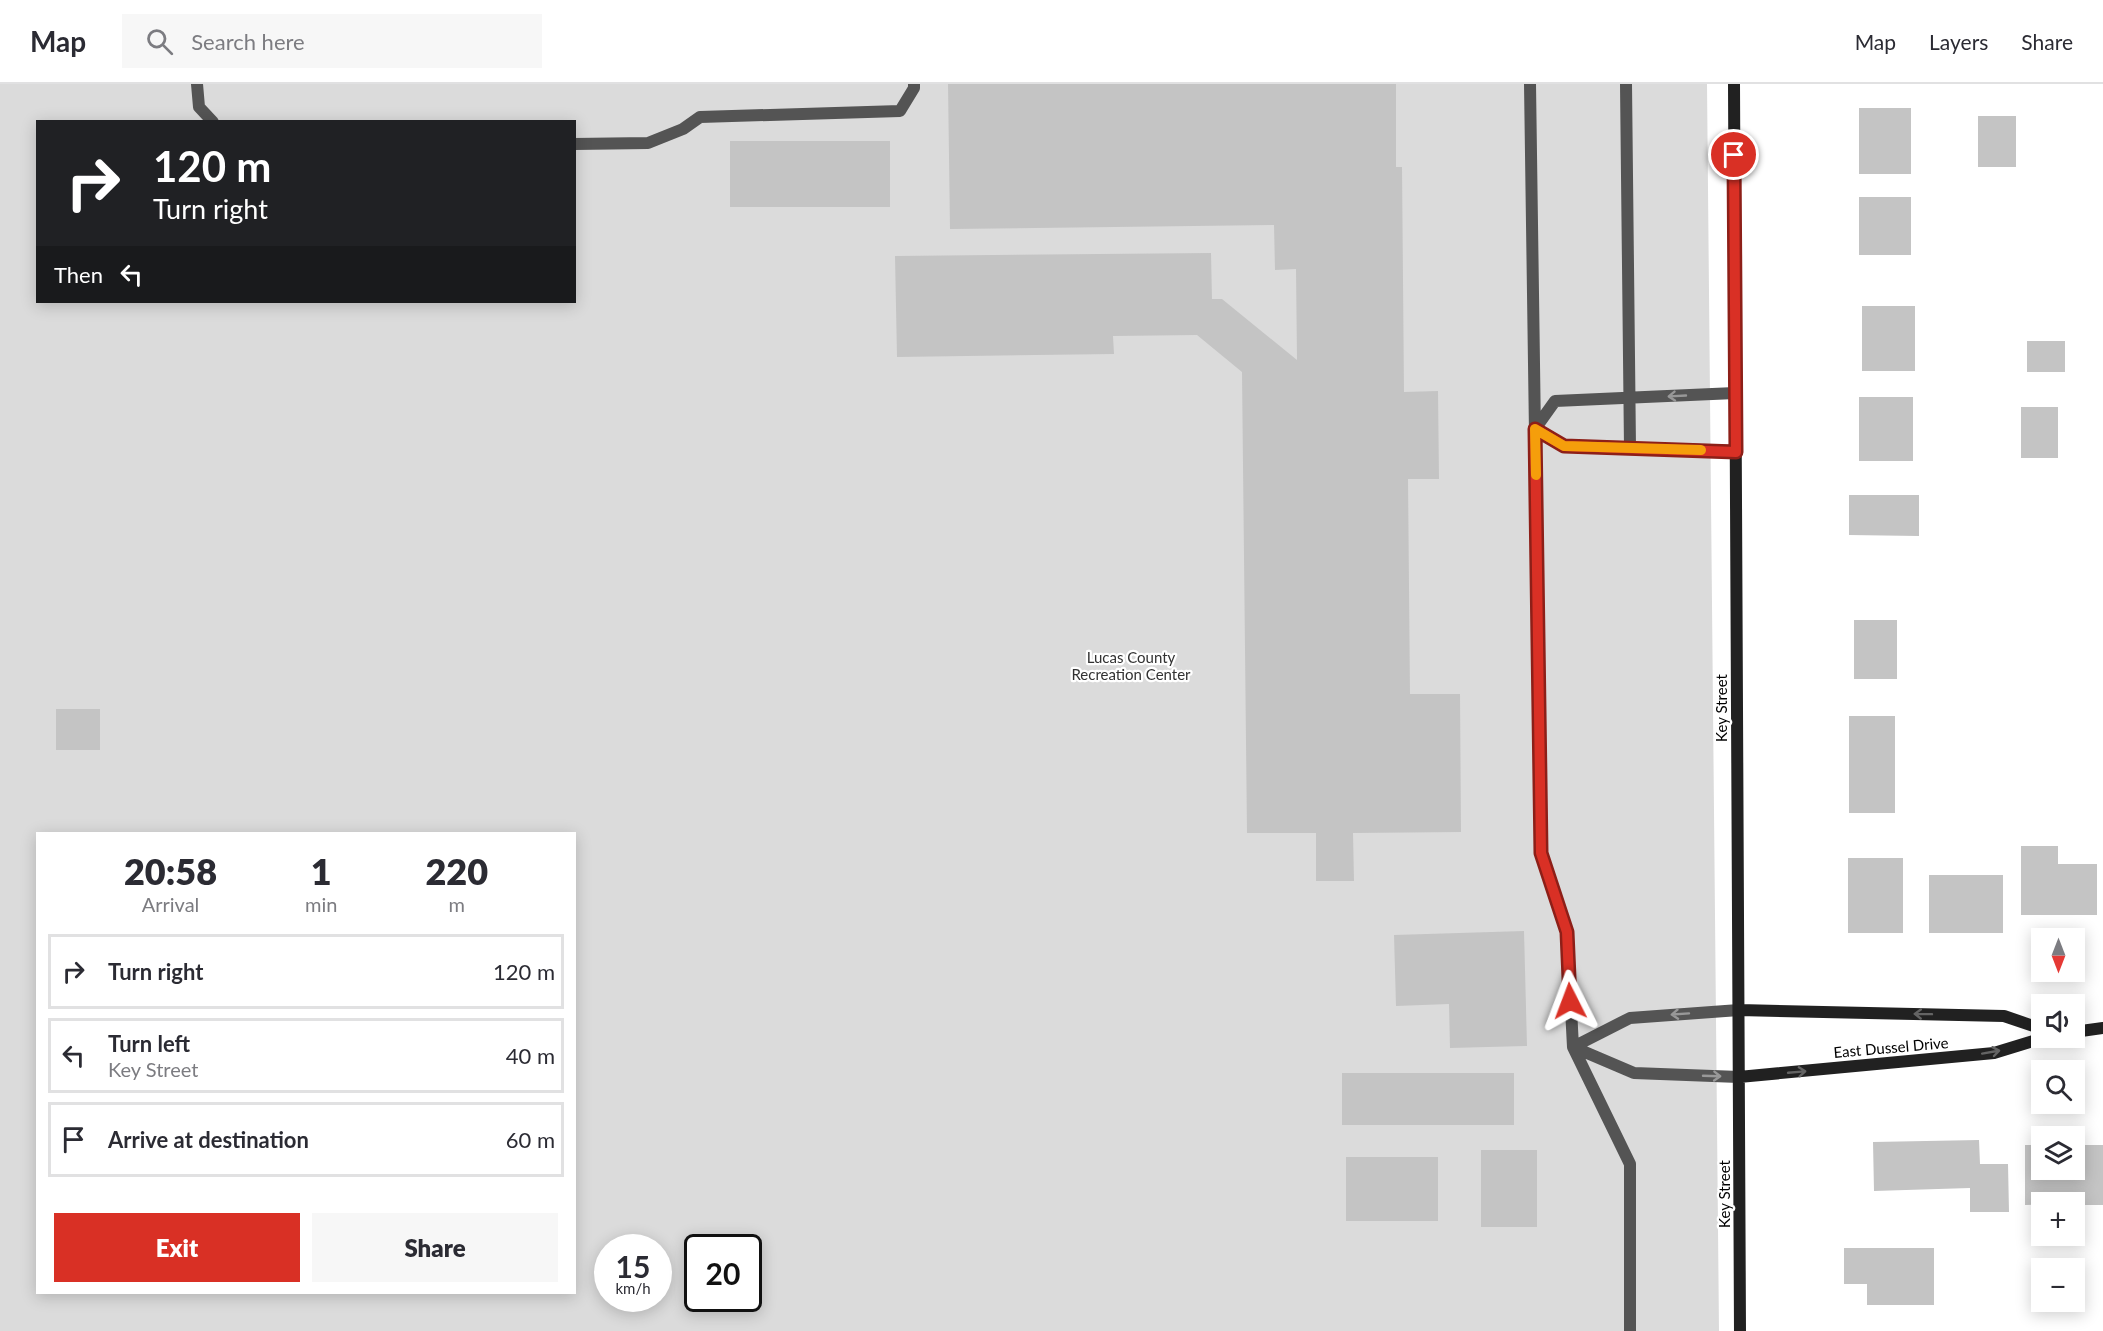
<!DOCTYPE html>
<html lang="en">
<head>
<meta charset="utf-8">
<style>
	:root { --surface:#fff; --page:#f7f7f7; --text:#2b2b33; --muted:#7c7c81; --line:#e1e1e2; --accent:#d93025 }
	body { margin:0; font-family:Lato,sans-serif; background:var(--page); color:var(--text); height:100vh; display:flex; flex-direction:column; font-size:22px; white-space:nowrap }
	* { box-sizing:border-box; margin:0 }
	p { font-size:20px; color:var(--muted) }
	.icon { flex:none; width:33px; height:33px; fill:none; stroke:currentColor; stroke-width:2; stroke-linecap:round; stroke-linejoin:round }
	.map { position:relative; flex:1; overflow:hidden }
	.sheet { position:absolute; left:36px; top:748px; width:540px; height:462px; display:flex; flex-direction:column; background:var(--surface); border-radius:0px; box-shadow:0 3px 15px #0003 }
	.sheet>* { flex:none }
	.hud { position:absolute; left:36px; top:36px; width:540px; height:183px; border-radius:0px; box-shadow:0 3px 15px #0003; background:#202124; color:#fff; overflow:hidden }
	.needle { width:39px; rotate:180deg }
	.fabs { position:absolute; left:2031px; top:844px; display:grid; gap:12px }
	.fabs a { display:grid; place-items:center; width:54px; height:54px; border-radius:0px; background:var(--surface); box-shadow:0 3px 15px #0003; font-size:30px }
	.speed { position:absolute; left:594px; top:1150px; display:flex; gap:12px; font-size:30px; font-weight:700; text-align:center }
	.speed>* { display:grid; place-content:center; width:78px; height:78px; border-radius:50%; background:var(--surface); box-shadow:0 3px 15px #0003; line-height:1 }
	.speed small { font-size:15px; font-weight:400 }
	.speed .limit { border:3px solid #111; border-radius:9px; background:#fff; color:#111 }
	.pin { position:absolute; display:grid; place-items:center; width:51px; height:51px; color:#fff; margin:-26px; border:3px solid #fff; border-radius:50%; box-shadow:0 2px 6px #0007 }
	.me { position:absolute; width:66px; margin:-33px; rotate:357deg; stroke-linejoin:round; filter:drop-shadow(0 0 4px #0008) }
	.turn { display:flex; align-items:center; gap:21px; height:126px; padding:0 18px; font-size:27px }
	.turn .icon { width:78px; height:78px; stroke-width:2.5 }
	.turn b { display:block; font-size:42px; line-height:51px }
	.then { display:flex; align-items:center; height:57px; padding:0 18px; background:#0003; gap:12px; font-size:22px }
	.eta { display:flex; justify-content:space-evenly; align-items:center; height:102px; text-align:center }
	.eta b { font-size:36px; font-weight:800; line-height:42px }
	.button { display:flex; gap:12px; margin-top:auto; padding:12px 18px }
	.button a { flex:1; height:69px; border-radius:0px; background:var(--accent); color:#fff; font-size:24px; font-weight:800; line-height:69px; text-align:center }
	.button a+a { background:var(--page); color:var(--text) }
	ul { padding:0; list-style:none }
	li { display:flex; align-items:center; gap:18px; height:75px; margin:0 12px 9px; padding:0 6px; border:3px solid var(--line); border-radius:0px }
	li div { flex:1 }
	li b { display:block; font-size:22px }
	li em { font-style:normal }
	header { display:flex; align-items:center; gap:36px; box-sizing:border-box; height:84px; padding:0 30px; background:var(--surface); border-bottom:2px solid var(--line) }
	header strong { font-size:28px }
	nav { display:flex; gap:33px; margin-inline-start:auto; font-size:21px }
	.search { width:420px; height:54px; background:var(--page); display:flex; align-items:center; gap:15px; box-sizing:border-box; padding:0 21px; border-radius:0px; color:var(--muted); font-size:22px }
	.map>svg:first-child { display:block }
	.green { fill:#dbdbdb; fill-rule:evenodd }
	.building { fill:#c4c4c4 }
	.lines { fill:none; stroke-linecap:round; stroke-linejoin:round }
	.lane { stroke:#545454; stroke-width:12 }
	.secondary { stroke:#212121; stroke-width:12 }
	.oneway { stroke:#989898 }
	.oneway2 { stroke:#646464 }
	.route-casing { stroke:#8d1f18; stroke-width:15 }
	.route { stroke:#d93025; stroke-width:10 }
	.slow { stroke:#f59e0b; stroke-width:10 }
	.labels { text-anchor:middle; stroke-width:4.5; stroke-linejoin:round; paint-order:stroke }
	.park-label { font-size:15px; fill:#323232; stroke:#fff }
	.street-label { font-size:15px; fill:#000; stroke:#fff }
</style>
</head>
<body>
<header>
<strong>Map</strong>
<div class="search"><svg class="icon" aria-label="search" viewBox="0 0 24 24"><circle cx="10" cy="10" r="6"/><path d="M15 15l6 6"/></svg>Search here</div>
<nav><a>Map</a><a>Layers</a><a>Share</a></nav>
</header>
<div class="map">
<svg width="2103" height="1247" viewBox="0 0 2103 1247">
	<rect width="100%" height="100%" fill="#fff"/>
	<!-- green -->
	<path class="green" d="M0,0H1707L1719,1247H0ZM38,38H574V218H38ZM38,750H574V1209H38ZM608,1164H658V1215H608ZM698,1164H748V1215H698Z"/>
	<!-- building -->
	<path class="building" d="M948,0H1396V83H1402L1404,308L1438,307L1439,395H1408L1410,610H1460L1461,748L1353,749L1354,797H1316V749H1247L1242,288L1197,251L1113,252L1114,270L897,273L895,172L1211,169L1212,215H1222L1297,276L1296,185L1275,186L1274,141L950,145Z
		M1859,24H1911V90H1859Z
		M1978,32H2016V83H1978Z
		M730,57H890V123H730Z
		M1859,113H1911V171H1859Z
		M1862,222H1915V287H1862Z
		M2027,257H2065V288H2027Z
		M1859,313H1913V377H1859Z
		M2021,323H2058V374H2021Z
		M1849,411H1919V452L1849,451Z
		M1854,536H1897V595H1854Z
		M56,625H100V666H56Z
		M1849,632H1895V729H1849Z
		M2021,762H2058V780H2097V831H2021Z
		M1848,774H1903V849H1848Z
		M1929,791H2003V849H1929Z
		M1524,847L1527,962L1450,964L1449,920L1396,922L1394,851Z
		M1342,989H1514V1041H1342Z
		M1979,1056L1980,1080H2008L2009,1128H1970V1104L1874,1107L1873,1058Z
		M2025,1061H2042V1086H2074V1061H2103V1121H2074V1119L2025,1121Z
		M1481,1066H1537V1143H1481Z
		M1346,1073H1438V1137H1346Z
		M1844,1164H1934V1221H1867V1200H1844Z"/>
	<g class="lines">
		<!-- lane -->
		<path class="lane" d="M197,0L199,23L213,38
			M1530,0L1541,769L1567,848L1573,963L1630,1080V1247
			M1626,0L1630,364
			M574,60L648,59L683,45L700,33L900,27L914,4V0
			M1735,309L1555,317L1535,345L1564,362L1736,367
			M1739,926L1630,934L1573,963L1634,989L1739,993"/>
		<!-- secondary -->
		<path class="secondary" d="M1734,0L1740,1247
			M1739,926L2004,932L2042,945
			M2074,948L2103,944
			M1739,993L1994,969L2043,954"/>
	</g>
	<!-- one-way arrows -->
	<defs><path id="oneway-shaft" d="M-6 0H5M1.5-3L5.5 0L1.5 3" fill="none" stroke-width="1.6" stroke-linecap="round" stroke-linejoin="round" transform="scale(1.5)"/></defs>
	<g class="oneway">
		<use href="#oneway-shaft" transform="translate(1677 312) rotate(177)"/>
		<use href="#oneway-shaft" transform="translate(1680 930) rotate(176)"/>
		<use href="#oneway-shaft" transform="translate(1712 992) rotate(2)"/>
	</g>
	<g class="oneway2">
		<use href="#oneway-shaft" transform="translate(1923 930) rotate(-179)"/>
		<use href="#oneway-shaft" transform="translate(1991 968) rotate(-10)"/>
		<use href="#oneway-shaft" transform="translate(1797 988) rotate(-5)"/>
	</g>
	<g class="lines">
		<!-- route casing -->
		<g class="route-casing">
			<path id="route" d="M1570,917L1567,848L1541,769L1535,345L1564,362L1736,368L1734,71"/>
		</g>
		<!-- route -->
		<use href="#route" class="route"/>
		<!-- slow -->
		<path class="slow" d="M1536,391L1535,345L1564,362L1701,366"/>
	</g>
	<g class="labels">
		<!-- park labels -->
		<g class="park-label">
			<text x="1131" y="579">Lucas County<tspan x="1131" dy="17">Recreation Center</tspan></text>
		</g>
		<!-- street labels -->
		<g class="street-label">
			<text transform="translate(1722 624) rotate(-90)" y="5">Key Street</text>
			<text transform="translate(1891 964) rotate(-5)" y="5">East Dussel Drive</text>
			<text transform="translate(1725 1110) rotate(-90)" y="5">Key Street</text>
		</g>
	</g>
</svg>
<div class="fabs">
<a><svg class="needle" viewBox="-14 -14 28 28"><path d="M0-13l5 13h-10z" fill="#e53935"/><path d="M0 13l5-13h-10z" fill="#7c7c81"/></svg></a>
<a><svg class="icon" aria-label="sound" viewBox="0 0 24 24"><path d="M4 9h4l5-4v14l-5-4H4zM17 9q2 3 0 6"/></svg></a>
<a><svg class="icon" aria-label="search" viewBox="0 0 24 24"><circle cx="10" cy="10" r="6"/><path d="M15 15l6 6"/></svg></a>
<a><svg class="icon" aria-label="layers" viewBox="0 0 24 24"><path d="M12 4l9 5-9 5-9-5zM3 14l9 5 9-5"/></svg></a>
<a>+</a>
<a>−</a>
</div>
<div class="speed"><div>15<small>km/h</small></div><div class="limit">20</div></div>
<div class="pin" style="left:1734px;top:71px;background:#d93025"><svg class="icon" aria-label="arrive" viewBox="0 0 24 24"><path d="M6 21V4h12l-3 4 3 4H6"/></svg></div>
<svg class="me" style="left:1570px;top:917px" viewBox="-20 -20 40 40"><path d="M0-17L14 15 0 8-14 15z" fill="#d93025" stroke="#fff" stroke-width="4"/></svg>
<div class="hud">
<div class="turn"><svg class="icon" aria-label="right" viewBox="0 0 24 24"><path d="M7 20v-9h11M14 6l5 5-5 5"/></svg><div><b>120 m</b>Turn right</div></div>
<div class="then">Then<svg class="icon" aria-label="left" viewBox="0 0 24 24"><path d="M17 20v-9H6M10 6l-5 5 5 5"/></svg></div>
</div>
<section class="sheet">
<div class="eta">
<div><b>20:58</b><p>Arrival</p></div>
<div><b>1</b><p>min</p></div>
<div><b>220</b><p>m</p></div>
</div>
<ul>
<li><svg class="icon" aria-label="right" viewBox="0 0 24 24"><path d="M7 20v-9h11M14 6l5 5-5 5"/></svg><div><b>Turn right</b></div><em>120 m</em></li>
<li><svg class="icon" aria-label="left" viewBox="0 0 24 24"><path d="M17 20v-9H6M10 6l-5 5 5 5"/></svg><div><b>Turn left</b><p>Key Street</p></div><em>40 m</em></li>
<li><svg class="icon" aria-label="arrive" viewBox="0 0 24 24"><path d="M6 21V4h12l-3 4 3 4H6"/></svg><div><b>Arrive at destination</b></div><em>60 m</em></li>
</ul>
<div class="button"><a>Exit</a><a>Share</a></div>
</section>
</div>
</body>
</html>
